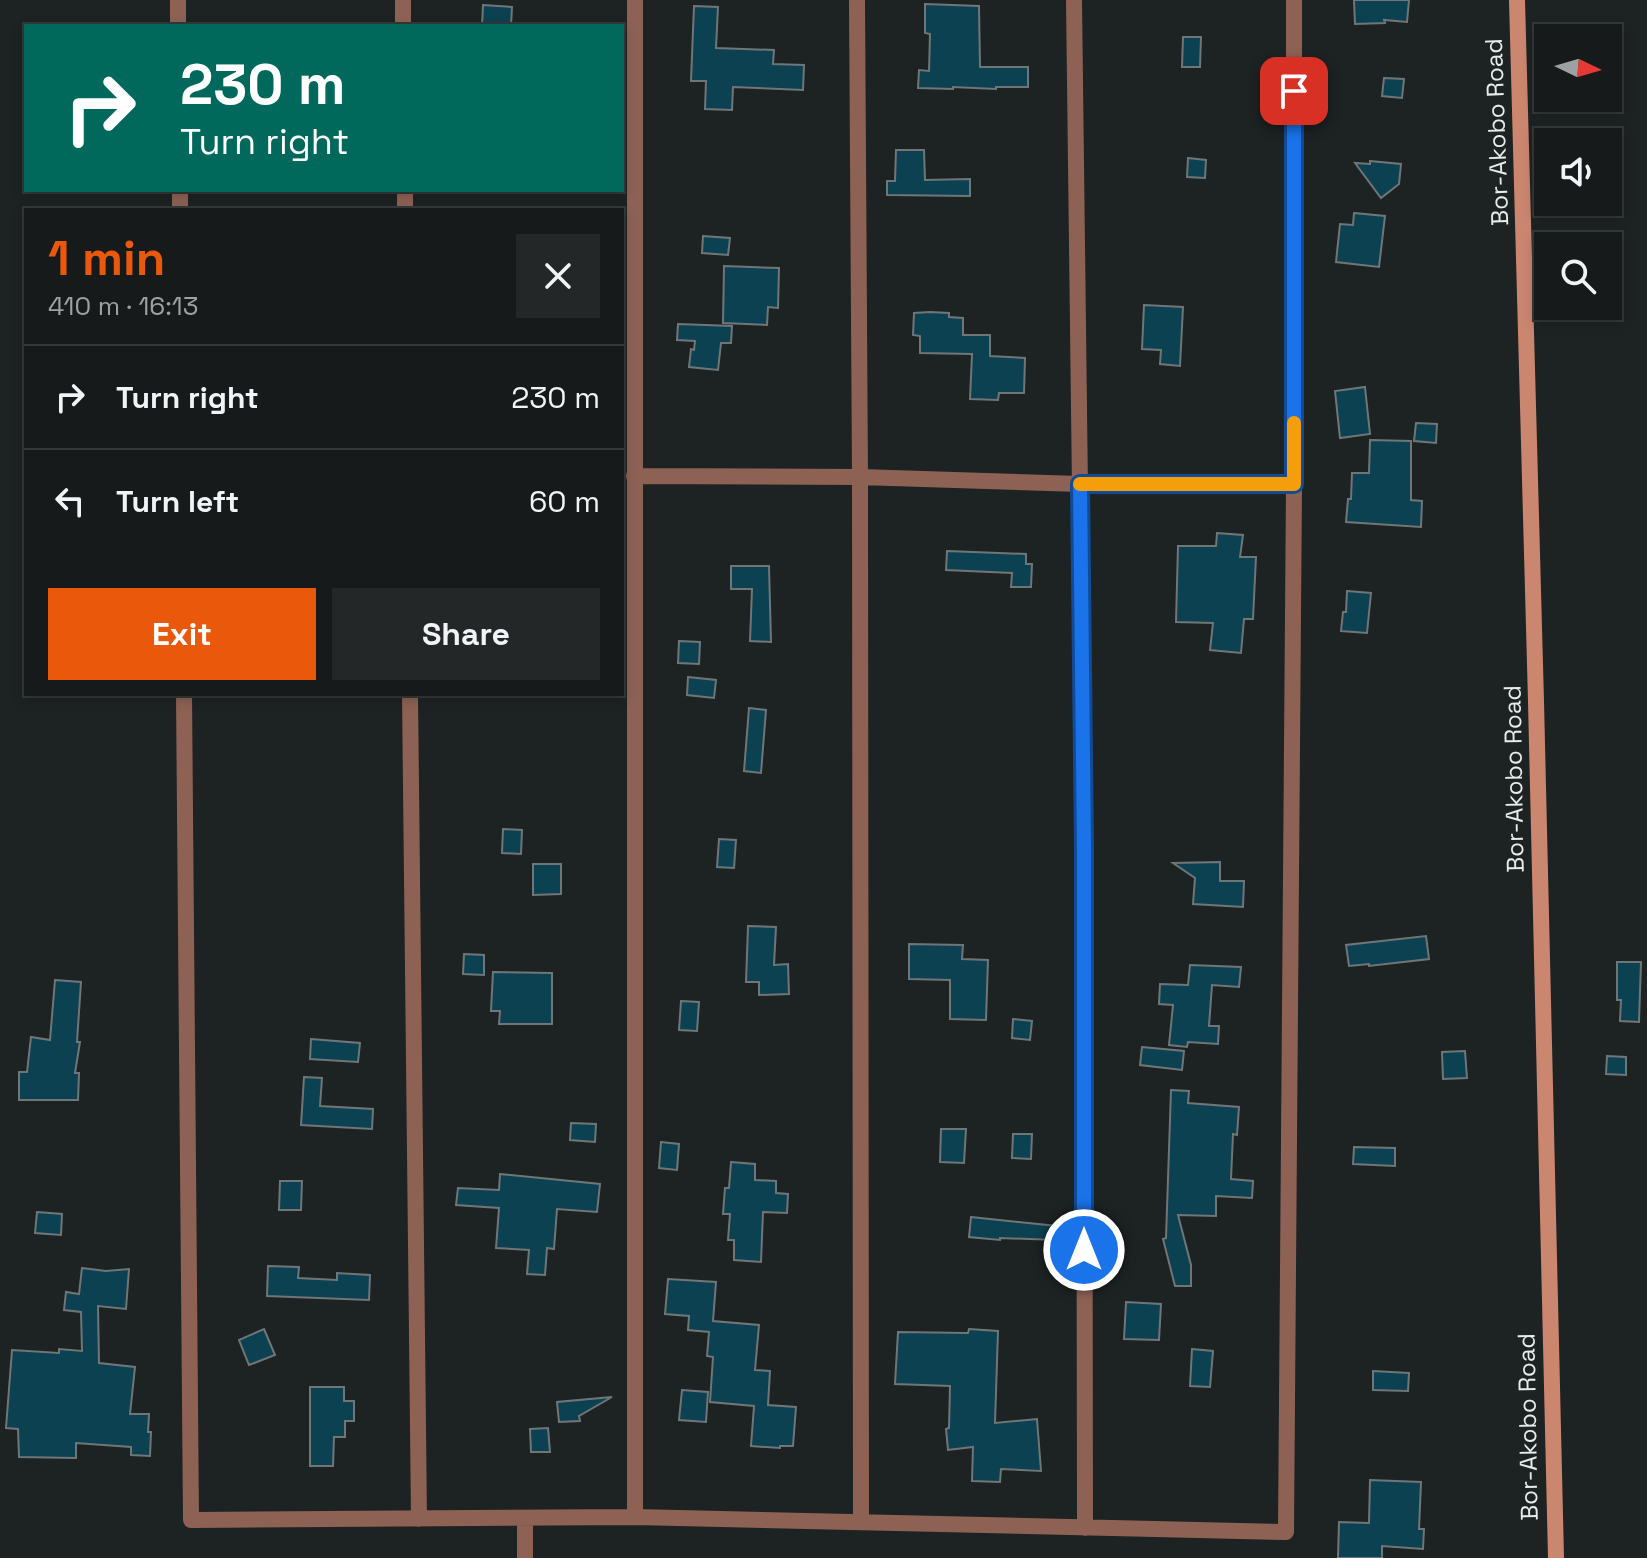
<!DOCTYPE html>
<html lang="en">
<head>
<meta charset="utf-8">
<style>
	:root { --surface:#161a1a; --page:#232727; --text:#f1f3f6; --muted:#9ea1a2; --line:#353839; --accent:#ea580c }
	body { margin:0; font-family:"Space Grotesk",sans-serif; background:var(--page); color:var(--text); height:100vh; display:flex; flex-direction:column; font-size:30px; white-space:nowrap }
	* { box-sizing:border-box; margin:0 }
	p { font-size:26px; color:var(--muted) }
	.icon { flex:none; width:44px; height:44px; fill:none; stroke:currentColor; stroke-width:2; stroke-linecap:round; stroke-linejoin:round }
	.map { position:relative; flex:1; overflow:hidden }
	.panel { position:absolute; left:24px; top:208px; width:600px; height:488px; display:flex; flex-direction:column; background:var(--surface); border-radius:0px; box-shadow:0 4px 12px #0003,0 0 0 2px var(--line) }
	.panel>* { flex:none }
	.banner { position:absolute; left:24px; top:24px; width:600px; height:168px; border-radius:0px; box-shadow:0 4px 12px #0003,0 0 0 2px var(--line); background:#00695c; color:#fff; overflow:hidden }
	.needle { width:52px; rotate:95deg }
	.tools { position:absolute; left:1534px; top:24px; display:grid; gap:16px }
	.tools a { display:grid; place-items:center; width:88px; height:88px; border-radius:0px; background:var(--surface); box-shadow:0 4px 12px #0003,0 0 0 2px var(--line); font-size:40px }
	.pin { position:absolute; display:grid; place-items:center; width:68px; height:68px; color:#fff; margin:-34px; border-radius:16px; box-shadow:0 4px 12px #0006 }
	.me { position:absolute; width:88px; margin:-44px; rotate:0deg; stroke-linejoin:round; filter:drop-shadow(0 0 6px #0008) }
	.turn { display:flex; align-items:center; gap:28px; height:168px; padding:0 24px; font-size:36px }
	.turn .icon { width:104px; height:104px; stroke-width:2.5 }
	.turn b { display:block; font-size:56px; line-height:68px }
	.round { display:grid; place-items:center; flex:none; width:84px; height:84px; border-radius:0px; background:var(--page) }
	.overview { display:flex; align-items:center; justify-content:space-between; height:136px; padding:0 24px }
	h1 { font-size:48px; font-weight:800; line-height:60px; color:var(--accent) }
	.primary-button { display:flex; gap:16px; margin-top:auto; padding:16px 24px }
	.primary-button a { flex:1; height:92px; border-radius:0px; background:var(--accent); color:#fff; font-size:32px; font-weight:800; line-height:92px; text-align:center }
	.primary-button a+a { background:var(--page); color:var(--text) }
	ul { padding:0; list-style:none }
	li { display:flex; align-items:center; gap:24px; height:104px; padding:0 24px; border-top:2px solid var(--line) }
	li div { flex:1 }
	li b { display:block; font-size:30px }
	li em { font-style:normal }
	.map>svg:first-child { display:block }
	.building { fill:#0c4152; stroke:#707578; stroke-width:2 }
	.lines { fill:none; stroke-linecap:round; stroke-linejoin:round }
	.street { stroke:#8d6254; stroke-width:16 }
	.secondary { stroke:#cb8670; stroke-width:16 }
	.route-casing { stroke:#114b97; stroke-width:20 }
	.route { stroke:#1a73e8; stroke-width:14 }
	.slow { stroke:#f59e0b; stroke-width:14 }
	.labels { text-anchor:middle; stroke-width:8; stroke-linejoin:round; paint-order:stroke }
	.street-label { font-size:24px; fill:#e8ebed; stroke:#1d2223 }
</style>
</head>
<body>
<div class="map">
<svg width="1647" height="1558" viewBox="0 0 1647 1558">
	<rect width="100%" height="100%" fill="#1d2223"/>
	<!-- building -->
	<path class="building" d="M1354,0H1409L1407,22L1384,20L1385,23L1355,24Z
		M925,4L979,6L980,67H1028V87H996V89L953,87V89L918,88L919,70L929,71L930,34L925,33Z
		M483,5L512,7L511,26H482Z
		M694,6L718,7L716,48L774,50L773,64L804,65L803,90L733,87L732,110L705,109L706,81H691Z
		M1183,37H1201L1200,67H1182Z
		M1384,78L1404,79L1402,98L1382,96Z
		M896,150H924L925,180L970,179V196L887,195V181H895Z
		M1188,158L1206,160L1205,178L1187,177Z
		M1370,161L1401,164L1399,184L1381,198L1355,163L1370,164Z
		M1354,213L1385,216L1379,267L1336,262L1340,224L1353,225Z
		M703,236L730,238L728,255L702,253Z
		M724,266L779,268L778,308L768,307L767,325L723,323Z
		M1144,305L1183,307L1180,366L1160,364L1161,350L1142,349Z
		M930,312L949,313V317L963,318V335H990V356L1025,358L1024,393H999L998,400L970,399L972,354L920,353V336L913,335L914,313Z
		M678,324L732,326L731,343H721L718,370L689,367L691,349L694,350L695,341L677,340Z
		M1365,387L1370,434L1340,438L1335,391Z
		M1416,423L1437,424L1436,443L1414,441Z
		M1370,440L1411,441V500L1422,501L1421,527L1346,522L1348,499H1351L1352,473H1369Z
		M1217,533L1243,535L1240,557H1256L1253,619H1244L1241,653L1210,650L1213,623L1176,622L1178,546H1216Z
		M947,551L1026,554V564H1032L1031,587H1011L1012,573L946,570Z
		M731,566H769L771,642L750,641L752,589H731Z
		M1347,591L1371,593L1367,633L1341,631L1343,612H1346Z
		M679,641L700,642L699,664L678,663Z
		M688,677L716,680L714,698L687,695Z
		M749,708L766,710L761,773L744,771Z
		M503,829L522,830L521,854L502,853Z
		M719,839L736,840L734,868L717,867Z
		M1220,862V881H1244L1243,907L1193,904L1195,878L1173,863Z
		M533,864H561V894L533,895Z
		M748,926L776,927L774,965L788,964L789,994L759,995V982H746Z
		M1426,936L1429,959L1369,966V964L1349,966L1346,945Z
		M909,944L963,945L962,959L988,960L986,1020L950,1019V980L909,979Z
		M464,954L484,955V975L463,974Z
		M1617,962H1641L1639,1022L1620,1021L1621,1000H1617Z
		M1190,965L1241,967L1239,987L1212,985L1209,1026H1219L1218,1044L1188,1042L1187,1047L1169,1045L1173,1005L1159,1004L1160,984L1188,985Z
		M493,972L552,973V1024H499L500,1011H491Z
		M55,980L81,982L77,1042H80L75,1073H79L78,1100H19V1072H27L31,1037L50,1040Z
		M681,1001L699,1002L697,1031L679,1030Z
		M1013,1019L1032,1021L1030,1040L1012,1038Z
		M311,1039L360,1043L358,1062L310,1059Z
		M1142,1047L1184,1051L1182,1070L1140,1065Z
		M1465,1051L1467,1078L1443,1079L1442,1052Z
		M1607,1056L1626,1057V1075L1606,1074Z
		M304,1077L322,1078L320,1106L373,1109L372,1129L301,1125Z
		M1171,1090L1189,1091L1188,1103L1239,1107L1237,1135L1233,1134L1231,1179L1253,1181L1252,1198L1216,1196V1216L1178,1215L1191,1265V1286H1175L1163,1239L1166,1238Z
		M571,1123L596,1124L595,1142L570,1140Z
		M941,1129H966L964,1163L940,1162Z
		M1013,1134H1032L1031,1159L1012,1158Z
		M661,1142L679,1144L677,1170L659,1168Z
		M1354,1147L1395,1148V1166L1353,1164Z
		M731,1162L755,1164V1180L776,1181V1193L788,1194L787,1213L763,1212L761,1262L734,1260V1240H728L730,1214H723L725,1188H729Z
		M500,1174L600,1184L597,1212L557,1209L554,1249L547,1248L545,1275L527,1274L529,1250L496,1248L499,1208L456,1205L458,1188L499,1190Z
		M280,1181H302L301,1210H279Z
		M37,1212L62,1214L61,1235L35,1233Z
		M971,1217L1057,1226L1056,1240L1000,1238V1240L969,1237Z
		M268,1266L299,1267L298,1278L337,1280V1273L370,1275L369,1300L267,1296Z
		M82,1268L106,1271L129,1269L126,1309L98,1306L99,1363L135,1367L130,1414H149L148,1432H151L150,1456L131,1455V1447L76,1443V1458L19,1457L18,1429L6,1428L12,1350L59,1353V1349L82,1351L81,1312L64,1310L66,1292L79,1294Z
		M668,1279L716,1282L713,1321L759,1325L755,1370L770,1371L768,1405L796,1407L793,1446H780V1448L751,1446L754,1406L710,1402L713,1357L707,1356L709,1332L688,1330L689,1316L665,1314Z
		M1126,1302L1161,1304L1159,1340L1124,1339Z
		M264,1329L275,1355L249,1365L239,1340Z
		M969,1329L998,1331L995,1423L1037,1419L1041,1471L1001,1469L1000,1482L972,1481L973,1447L948,1450L946,1429L949,1428L950,1386L895,1384L898,1332L968,1333Z
		M1192,1349L1213,1351L1210,1387L1190,1386Z
		M1373,1371L1409,1373L1408,1391L1373,1390Z
		M310,1387H344V1401H354V1421H345V1437H334L333,1466H310Z
		M682,1390L708,1392L706,1422L679,1420Z
		M612,1397L579,1416L580,1421L559,1422L557,1402Z
		M548,1428L550,1452H531L530,1429Z
		M1370,1480L1421,1482L1419,1529H1424L1423,1549L1382,1546V1558H1338L1339,1522L1369,1523Z"/>
	<g class="lines">
		<!-- street -->
		<path class="street" d="M178,0V26
			M403,0V26
			M857,0L860,477L861,1522
			M1074,0L1084,818L1085,1528
			M180,190V210
			M405,190V210
			M634,476L860,477L1080,484H1294
			M184,694L191,1520L635,1517V0
			M410,694L419,1519
			M635,1517L1286,1532L1294,484V0
			M525,1518V1558"/>
		<!-- secondary -->
		<path class="secondary" d="M1517,0L1536,701L1556,1558"/>
	</g>
	<g class="lines">
		<!-- route casing -->
		<g class="route-casing">
			<path id="route" d="M1084,1250V849L1080,484H1294V91"/>
		</g>
		<!-- route -->
		<use href="#route" class="route"/>
		<!-- slow -->
		<path class="slow" d="M1080,484H1294V423"/>
	</g>
	<g class="labels">
		<!-- street labels -->
		<g class="street-label">
			<text transform="translate(1497 132) rotate(-92)" y="8">Bor-Akobo Road</text>
			<text transform="translate(1514 779) rotate(-91)" y="8">Bor-Akobo Road</text>
			<text transform="translate(1528 1427) rotate(-91)" y="8">Bor-Akobo Road</text>
		</g>
	</g>
</svg>
<div class="tools">
<a><svg class="needle" viewBox="-14 -14 28 28"><path d="M0-13l5 13h-10z" fill="#e53935"/><path d="M0 13l5-13h-10z" fill="#9ea1a2"/></svg></a>
<a><svg class="icon" aria-label="sound" viewBox="0 0 24 24"><path d="M4 9h4l5-4v14l-5-4H4zM17 9q2 3 0 6"/></svg></a>
<a><svg class="icon" aria-label="search" viewBox="0 0 24 24"><circle cx="10" cy="10" r="6"/><path d="M15 15l6 6"/></svg></a>
</div>
<div class="pin" style="left:1294px;top:91px;background:#d93025"><svg class="icon" aria-label="arrive" viewBox="0 0 24 24"><path d="M6 21V4h12l-3 4 3 4H6"/></svg></div>
<svg class="me" style="left:1084px;top:1250px" viewBox="-20 -20 40 40"><circle r="17" fill="#1a73e8" stroke="#fff" stroke-width="3"/><path d="M0-11L8 9 0 5-8 9z" fill="#fff"/></svg>
<div class="banner">
<div class="turn"><svg class="icon" aria-label="right" viewBox="0 0 24 24"><path d="M7 20v-9h11M14 6l5 5-5 5"/></svg><div><b>230 m</b>Turn right</div></div>
</div>
<section class="panel">
<div class="overview"><div><h1>1 min</h1><p>410 m · 16:13</p></div><a class="round"><svg class="icon" aria-label="close" viewBox="0 0 24 24"><path d="M6 6l12 12M18 6L6 18"/></svg></a></div>
<ul>
<li><svg class="icon" aria-label="right" viewBox="0 0 24 24"><path d="M7 20v-9h11M14 6l5 5-5 5"/></svg><div><b>Turn right</b></div><em>230 m</em></li>
<li><svg class="icon" aria-label="left" viewBox="0 0 24 24"><path d="M17 20v-9H6M10 6l-5 5 5 5"/></svg><div><b>Turn left</b></div><em>60 m</em></li>
</ul>
<div class="primary-button"><a>Exit</a><a>Share</a></div>
</section>
</div>
</body>
</html>
